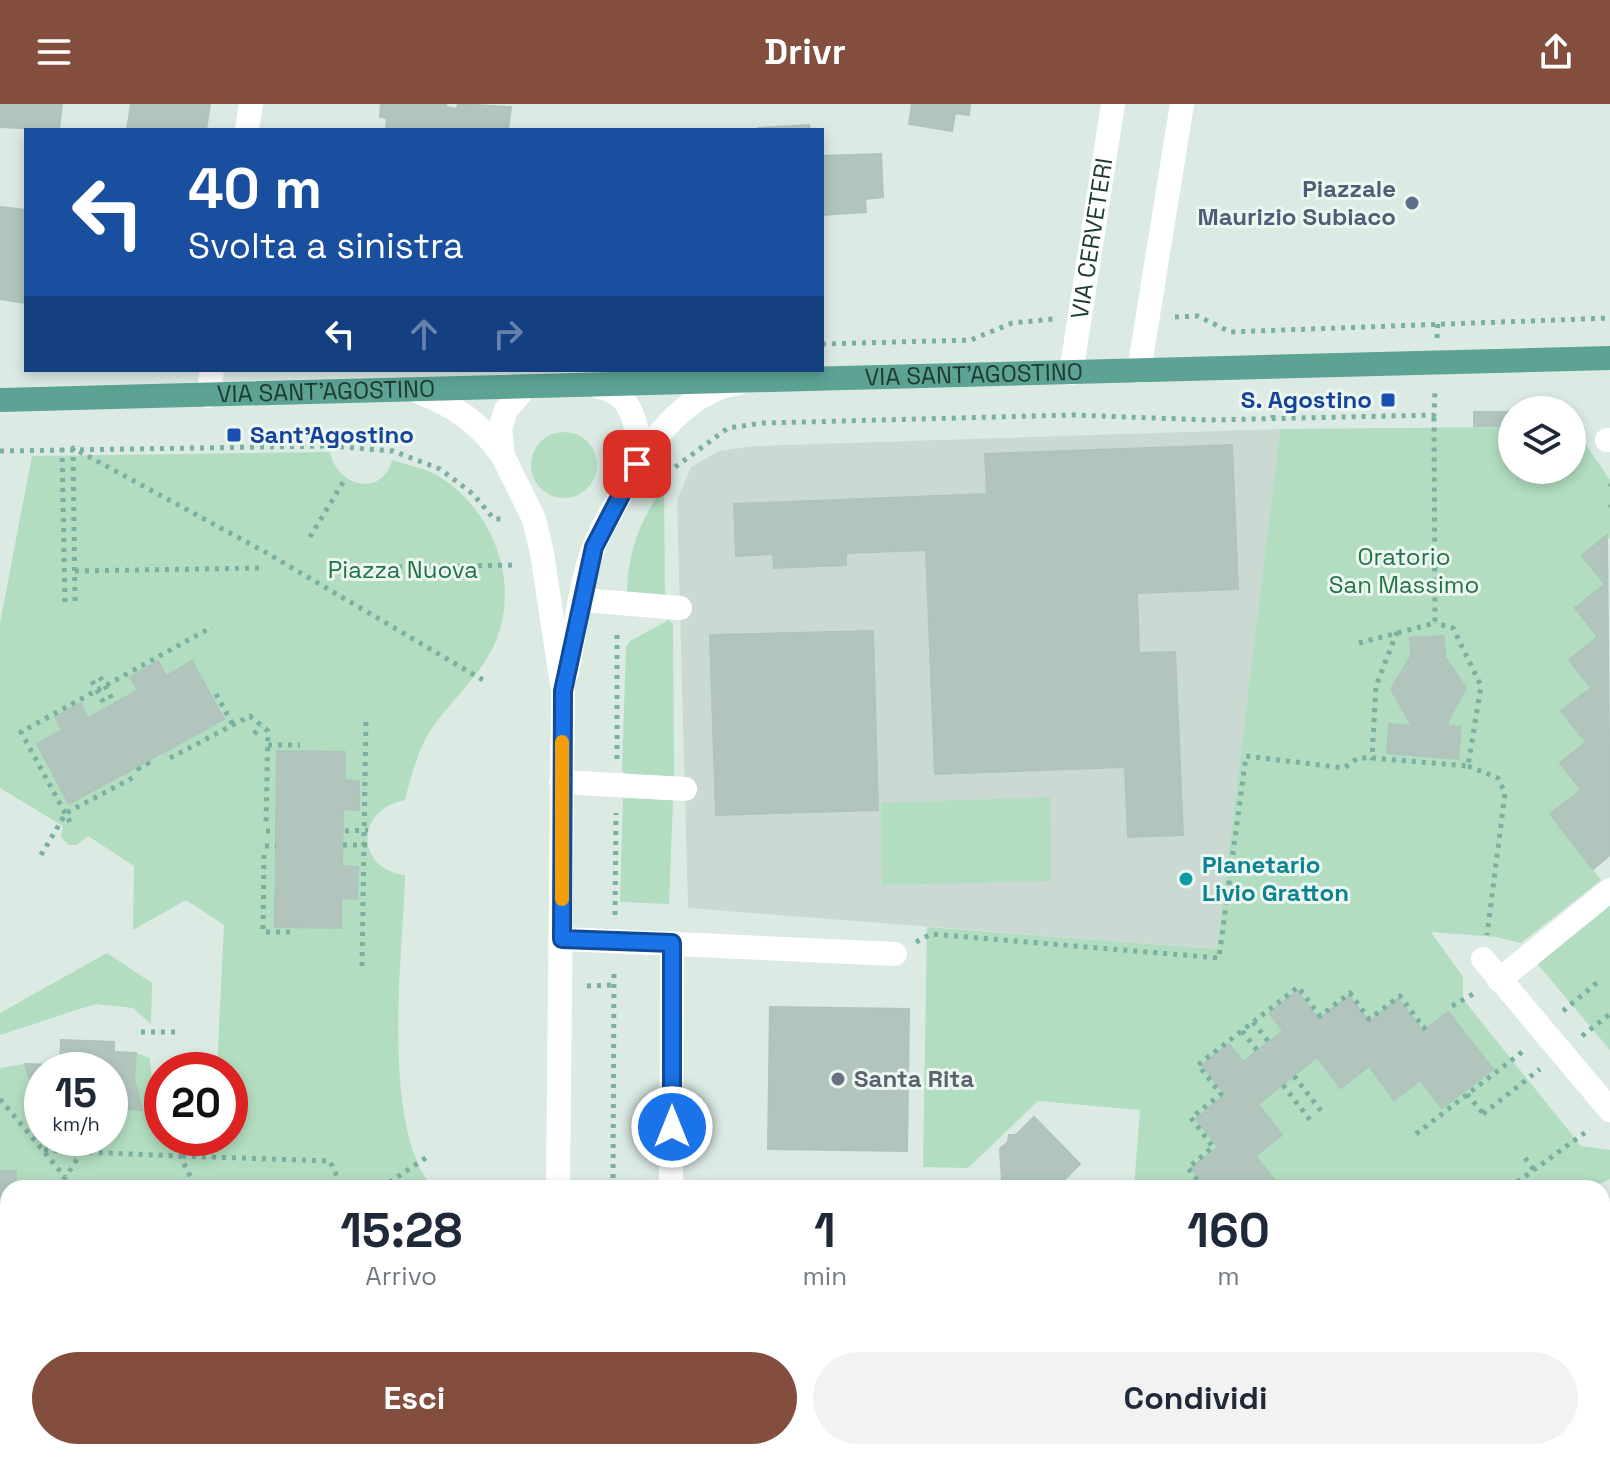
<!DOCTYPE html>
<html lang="it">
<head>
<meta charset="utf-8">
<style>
	:root { --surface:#fff; --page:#f2f2f3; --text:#1f2937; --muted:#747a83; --accent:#834e3e }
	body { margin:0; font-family:"Space Grotesk",sans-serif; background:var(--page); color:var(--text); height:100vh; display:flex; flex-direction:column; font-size:30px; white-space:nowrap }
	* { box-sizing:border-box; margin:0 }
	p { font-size:26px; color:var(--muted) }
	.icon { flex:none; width:44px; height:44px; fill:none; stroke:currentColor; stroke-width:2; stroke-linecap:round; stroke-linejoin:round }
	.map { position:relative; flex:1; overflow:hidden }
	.sheet { position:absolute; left:0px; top:1076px; width:1610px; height:280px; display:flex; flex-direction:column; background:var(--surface); border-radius:24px 24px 0 0; box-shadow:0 4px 12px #0003 }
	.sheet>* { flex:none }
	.hud { position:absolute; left:24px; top:24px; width:800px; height:244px; border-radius:0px; box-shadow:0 4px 12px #0003; background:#1a4fa0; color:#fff; overflow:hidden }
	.controls { position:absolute; left:1498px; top:292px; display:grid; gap:16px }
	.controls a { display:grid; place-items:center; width:88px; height:88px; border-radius:50%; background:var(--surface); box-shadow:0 4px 12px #0003; font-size:40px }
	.speed { position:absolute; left:24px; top:948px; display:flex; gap:16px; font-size:40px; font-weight:700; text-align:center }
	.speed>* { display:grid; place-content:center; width:104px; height:104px; border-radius:50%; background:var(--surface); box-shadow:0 4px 12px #0003; line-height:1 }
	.speed small { font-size:20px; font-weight:400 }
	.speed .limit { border:12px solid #d22; background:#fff; color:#111 }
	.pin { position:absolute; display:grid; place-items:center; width:68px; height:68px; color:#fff; margin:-34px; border-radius:16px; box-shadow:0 4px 12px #0006 }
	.me { position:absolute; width:88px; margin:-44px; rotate:0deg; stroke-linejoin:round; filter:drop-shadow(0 0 6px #0008) }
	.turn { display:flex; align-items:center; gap:28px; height:168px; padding:0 32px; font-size:36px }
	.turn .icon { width:104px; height:104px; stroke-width:2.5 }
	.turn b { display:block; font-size:56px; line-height:68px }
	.lanes { display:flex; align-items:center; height:76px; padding:0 32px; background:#0003; justify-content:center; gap:40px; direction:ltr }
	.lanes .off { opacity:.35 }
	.eta { display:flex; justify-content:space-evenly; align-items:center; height:136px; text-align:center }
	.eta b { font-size:48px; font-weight:800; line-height:56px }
	.action { display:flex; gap:16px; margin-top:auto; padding:16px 32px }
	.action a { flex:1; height:92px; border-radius:48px; background:var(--accent); color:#fff; font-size:32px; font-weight:800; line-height:92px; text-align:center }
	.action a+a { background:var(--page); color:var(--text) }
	header { display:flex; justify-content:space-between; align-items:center; height:104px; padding:0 32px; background:var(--accent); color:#fff; font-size:36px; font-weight:800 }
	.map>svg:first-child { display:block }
	.built { fill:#cadad3 }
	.green { fill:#b2ddc0 }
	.building { fill:#b1c5bd; stroke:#aec4bc; stroke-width:2 }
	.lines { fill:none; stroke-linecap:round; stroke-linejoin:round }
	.path { stroke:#7ab0a2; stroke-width:5; stroke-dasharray:4 6; stroke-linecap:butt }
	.minor { stroke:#fff; stroke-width:24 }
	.major { stroke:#5ca394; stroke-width:24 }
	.route-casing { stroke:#114b97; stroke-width:20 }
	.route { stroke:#1a73e8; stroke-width:14 }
	.slow { stroke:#f59e0b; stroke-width:14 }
	.service-dot { fill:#5c6f8a; stroke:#ecf7f2; stroke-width:3 }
	.transit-dot { fill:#1a4fb4; stroke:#ecf7f2; stroke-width:3 }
	.culture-dot { fill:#0f9aa8; stroke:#ecf7f2; stroke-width:3 }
	.worship-dot { fill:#6b7280; stroke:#ecf7f2; stroke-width:3 }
	.labels { text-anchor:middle; stroke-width:6; stroke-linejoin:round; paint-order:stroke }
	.service-label { font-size:24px; font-weight:bold; fill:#4e5e75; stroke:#ecf7f2; text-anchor:end }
	.street-label { font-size:24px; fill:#1d3a33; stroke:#ecf7f2 }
	.transit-label { font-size:24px; font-weight:bold; fill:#164399; stroke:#ecf7f2; text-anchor:end }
	.park-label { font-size:24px; fill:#247347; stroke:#ecf7f2 }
	.culture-label { font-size:24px; font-weight:bold; fill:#0d838f; stroke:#ecf7f2; text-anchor:start }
	.worship-label { font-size:24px; font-weight:bold; fill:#5b616d; stroke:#ecf7f2; text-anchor:start }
</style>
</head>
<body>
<header><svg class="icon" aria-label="menu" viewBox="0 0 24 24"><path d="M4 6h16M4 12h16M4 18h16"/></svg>Drivr<svg class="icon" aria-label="share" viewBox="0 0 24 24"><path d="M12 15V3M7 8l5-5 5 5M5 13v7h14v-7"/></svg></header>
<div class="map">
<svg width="1610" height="1356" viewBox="0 0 1610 1356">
	<rect width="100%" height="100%" fill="#dceae4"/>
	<!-- built -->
	<path class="built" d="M1280,325L1217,845L688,804L677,396L691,363L719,347L754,342Z
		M1610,1204V1356H1400L1409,1348H1602V1207Z"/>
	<!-- green -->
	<path class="green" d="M1512,323V366H1572L1574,323L1610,376V435L1607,432L1582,452L1605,480L1575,504L1598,533L1591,584L1562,607L1586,638L1560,659L1581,686L1550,710L1601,776L1521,839L1496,833L1431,828L1463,873V895L1581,1042L1610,1046V1075L1591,1084H1273L1278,1080L1255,1052L1282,1030L1258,1000L1317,953L1340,984L1369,962L1394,995L1420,976L1442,1004L1493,965L1448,908L1423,927L1369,918L1319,915L1297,887L1269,909L1283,927L1243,958L1229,940L1225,991L1196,1015L1218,1043L1191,1064L1206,1084H1134L1140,1006L1038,997L968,1064L923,1063L927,823L1217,845L1280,325Z
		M531 361a33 33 0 1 1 66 0a33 33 0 1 1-66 0Z
		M330,348C337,383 382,394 392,356C407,361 425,364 438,372C497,407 524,489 490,549C474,578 448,600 430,627C417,648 411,673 405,696C355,705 355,765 405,771C403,851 380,1022 433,1084H349L310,1079L297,1084H15L16,1068L0,1067V964L25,960L34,989L33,1013L42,1014V1034H110V1004L142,1006L134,974L136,949L150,954L152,976L162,988V1034H230V966H217L224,821L186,796L133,826L134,762L88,732L77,741H69L61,733L63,722L0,684V519L32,352Z
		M664,383L665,493L627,492C627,451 639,416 664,383Z
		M669,516L673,520L674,673L626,670L622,667L626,543L630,537Z
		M1050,693L1051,777L882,781L881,699Z
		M623,694L673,696L669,800L620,798Z
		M1610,797V946L1535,857Z
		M107,849L152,879L151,920L133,904L95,900L0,931V909Z
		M82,1348H326L330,1356H85Z
		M1089,1348L1079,1356H810L805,1349Z"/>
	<!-- building -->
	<path class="building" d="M0,0H62L59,26L0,23Z
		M131,0H210L206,26H127Z
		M381,0H446V3L457,5L458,0L511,3L508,26H386L387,14L380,13Z
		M912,0H970L969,11L955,9L952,27L909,20Z
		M809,21L810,26H758V24Z
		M881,50L883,93L865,95L866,108L822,111V52Z
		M0,103L26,106V199L0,195Z
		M1474,308H1512V322H1474Z
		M1232,341L1238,485L1137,489L1139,549L1175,548L1183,731L1128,733L1125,663L935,670L926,446L846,449V461L774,464L773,450L736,452L734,400L987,390L985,350Z
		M1607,431L1610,751L1593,765L1550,710L1581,686L1560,659L1586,638L1561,607L1591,584L1569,556L1598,533L1575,504L1605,480L1582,452Z
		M873,527L878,706L716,711L710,531Z
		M1444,532L1445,553L1466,584L1448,617V622L1461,623L1458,655L1387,649L1389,620L1412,622L1391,585L1411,552L1410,534Z
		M158,557L166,572L192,557L224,615L69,700L37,640L62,626L55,613L80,599L88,614L138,586L130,573Z
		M277,647L345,648V676L359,677V706L343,705L342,762L358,763L357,795L341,794V824L275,823Z
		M1297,887L1319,915L1349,892L1369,918L1398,895L1423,927L1448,908L1493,965L1442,1004L1420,976L1394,996L1369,962L1341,984L1317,953L1258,1000L1282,1031L1255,1052L1278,1080L1273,1084H1206L1191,1064L1218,1043L1196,1015L1225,991L1202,961L1229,940L1243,958L1283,927L1269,909Z
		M770,903L909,905L907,1047L768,1045Z
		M61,936L114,938V948L136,949L134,974L142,1006L110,1004V966H42V1014L33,1013L34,989L25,960L60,961Z
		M1034,1013L1080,1060L1056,1084H995L1002,1078L1000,1045L1008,1038L1009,1031H1016Z
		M0,1067H16L15,1084H8V1117H4L3,1136H0Z
		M8,1261V1348H36V1356H0V1263Z
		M353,1348H442V1356H353Z
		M759,1348H805L810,1356H748Z"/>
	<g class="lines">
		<!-- path -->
		<path class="path" d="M1175,213L1198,212L1230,228L1610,214
			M1437,234L1438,219
			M822,240L971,236L1012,219L1053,215
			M1273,291V314
			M62,344L65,499
			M0,347L330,342L393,347L440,365L473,390L494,415H503
			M667,369L728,324L763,319L1074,311L1209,316L1434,311L1435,284
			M1609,382L1610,381
			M1609,401L1610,402
			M310,433L345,375
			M328,464L516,461
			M75,467L261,464
			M75,497L73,344L265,448L483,576
			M1397,528L1376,582L1372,654L1468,662L1481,582L1453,524L1435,519
			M1359,539L1435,519L1434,311
			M100,573L114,598
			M92,577L106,603
			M216,590L233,621
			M254,630L261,622
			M268,641H300
			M170,654L250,612L268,627L266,718
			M617,655V525
			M147,658L151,664
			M1468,662L1498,674L1505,689L1487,831
			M138,663L141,669
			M70,718L21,628L212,523
			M266,727H275
			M345,727L368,726
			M343,741H369
			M265,742H276
			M41,751L66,709L134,673
			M264,751L263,828H295
			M615,811L616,709
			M916,838L931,830L1219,854L1246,652L1344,664L1358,654H1372
			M362,862L366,612
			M587,882L614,881
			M1452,902L1475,889
			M1563,907L1599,877
			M1253,918L1268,937
			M1242,927L1257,946
			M141,928H180
			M1582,932L1610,910
			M1294,972L1321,1007
			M1283,981L1310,1016
			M1467,990L1486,1013
			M0,995L65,1073
			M1483,1010L1540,965
			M1416,1030L1526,945
			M180,1034V1052L330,1057L342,1084
			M44,1046L81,1048
			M1525,1054L1534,1066
			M58,1084L82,1048L180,1052L196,1084
			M381,1084L430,1051
			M613,1084L614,865
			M1203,1084L1188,1064L1213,1043L1191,1014L1221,990L1198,961L1298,883L1320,912L1350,889L1369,915L1400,892L1424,924L1431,919
			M1509,1084L1590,1025
			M1602,1197L1610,1193
			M89,1348L93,1356
			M322,1348L326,1356
			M641,1348L643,1356
			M1025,1348L1028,1356
			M1125,1348L1131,1356
			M1391,1356L1400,1348"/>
		<!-- minor -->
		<g class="minor">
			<path d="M247,26L251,0"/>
			<path d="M1139,267L1182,0"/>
			<path id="s1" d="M1071,269L1113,0"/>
			<path d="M524,285L506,306L500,325L503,352L534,415L542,449L563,587L558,1084"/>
			<path d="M419,288C456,303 480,319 503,352"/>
			<path d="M208,292L212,266"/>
			<path d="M1607,336H1610"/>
			<path d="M638,358C661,324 695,285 738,279"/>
			<path d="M583,496L680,504"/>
			<path d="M567,569C575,530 580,479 594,443C610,399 651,363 633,313C626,295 618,287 600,283"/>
			<path d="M561,678L685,685"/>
			<path d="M562,835L895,850"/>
			<path d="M1483,855L1610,1006"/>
			<path d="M1499,876L1610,786"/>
			<path d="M671,1084L672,839"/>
			<path d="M1602,1149L1610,1145"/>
			<path d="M588,1348L590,1356"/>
			<path d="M1317,1356L1326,1348"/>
		</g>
		<!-- major -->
		<path class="major" id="s2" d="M0,296L1610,254"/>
	</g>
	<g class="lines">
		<!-- route casing -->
		<g class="route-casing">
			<path id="route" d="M637,360L594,443L563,587L562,835L672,839V1023"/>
		</g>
		<!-- route -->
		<use href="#route" class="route"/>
		<!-- slow -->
		<path class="slow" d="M562,638V795"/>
	</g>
	<!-- markers -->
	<circle class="service-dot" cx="1412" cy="99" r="8"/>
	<g class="transit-dot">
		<rect x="1380" y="288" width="16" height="16" rx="4"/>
		<rect x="226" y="323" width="16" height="16" rx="4"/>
	</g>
	<circle class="culture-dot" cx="1186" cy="775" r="8"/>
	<circle class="worship-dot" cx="838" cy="975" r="8"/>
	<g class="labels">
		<!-- service labels -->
		<g class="service-label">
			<text x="1396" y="93">Piazzale<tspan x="1396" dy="28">Maurizio Subiaco</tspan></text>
		</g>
		<!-- street labels -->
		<g class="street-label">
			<text dy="8" stroke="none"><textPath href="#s1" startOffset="136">VIA CERVETERI</textPath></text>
			<text dy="8" stroke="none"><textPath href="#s2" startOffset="974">VIA SANT'AGOSTINO</textPath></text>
			<text dy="8" stroke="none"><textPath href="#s2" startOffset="326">VIA SANT'AGOSTINO</textPath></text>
		</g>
		<!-- transit labels -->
		<g class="transit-label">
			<text x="1372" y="304">S. Agostino</text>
			<text x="250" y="339" text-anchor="start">Sant'Agostino</text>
		</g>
		<!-- park labels -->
		<g class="park-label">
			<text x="1404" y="461">Oratorio<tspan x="1404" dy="28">San Massimo</tspan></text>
			<text x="403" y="474">Piazza Nuova</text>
		</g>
		<!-- culture labels -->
		<g class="culture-label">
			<text x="1202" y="769">Planetario<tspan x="1202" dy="28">Livio Gratton</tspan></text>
		</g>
		<!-- worship labels -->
		<g class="worship-label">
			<text x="854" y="983">Santa Rita</text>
		</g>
	</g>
</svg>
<div class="controls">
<a><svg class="icon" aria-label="layers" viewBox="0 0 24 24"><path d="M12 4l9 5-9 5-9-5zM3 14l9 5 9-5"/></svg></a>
</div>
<div class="speed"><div>15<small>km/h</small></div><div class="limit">20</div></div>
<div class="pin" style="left:637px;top:360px;background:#d93025"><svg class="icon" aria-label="arrive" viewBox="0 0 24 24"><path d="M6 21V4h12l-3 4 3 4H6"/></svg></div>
<svg class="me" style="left:672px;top:1023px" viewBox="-20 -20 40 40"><circle r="17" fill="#1a73e8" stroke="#fff" stroke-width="3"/><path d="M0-11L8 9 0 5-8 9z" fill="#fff"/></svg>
<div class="hud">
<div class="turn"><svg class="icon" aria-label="left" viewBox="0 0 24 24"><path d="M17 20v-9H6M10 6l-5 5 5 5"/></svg><div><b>40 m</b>Svolta a sinistra</div></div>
<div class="lanes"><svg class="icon" aria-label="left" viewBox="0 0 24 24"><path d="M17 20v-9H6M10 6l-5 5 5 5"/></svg><svg class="icon off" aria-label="ahead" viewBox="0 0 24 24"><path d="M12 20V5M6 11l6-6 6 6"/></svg><svg class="icon off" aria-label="right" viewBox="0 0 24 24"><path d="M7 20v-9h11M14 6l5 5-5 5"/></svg></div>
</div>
<section class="sheet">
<div class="eta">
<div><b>15:28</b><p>Arrivo</p></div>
<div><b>1</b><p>min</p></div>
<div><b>160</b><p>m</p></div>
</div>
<div class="action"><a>Esci</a><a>Condividi</a></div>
</section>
</div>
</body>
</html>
